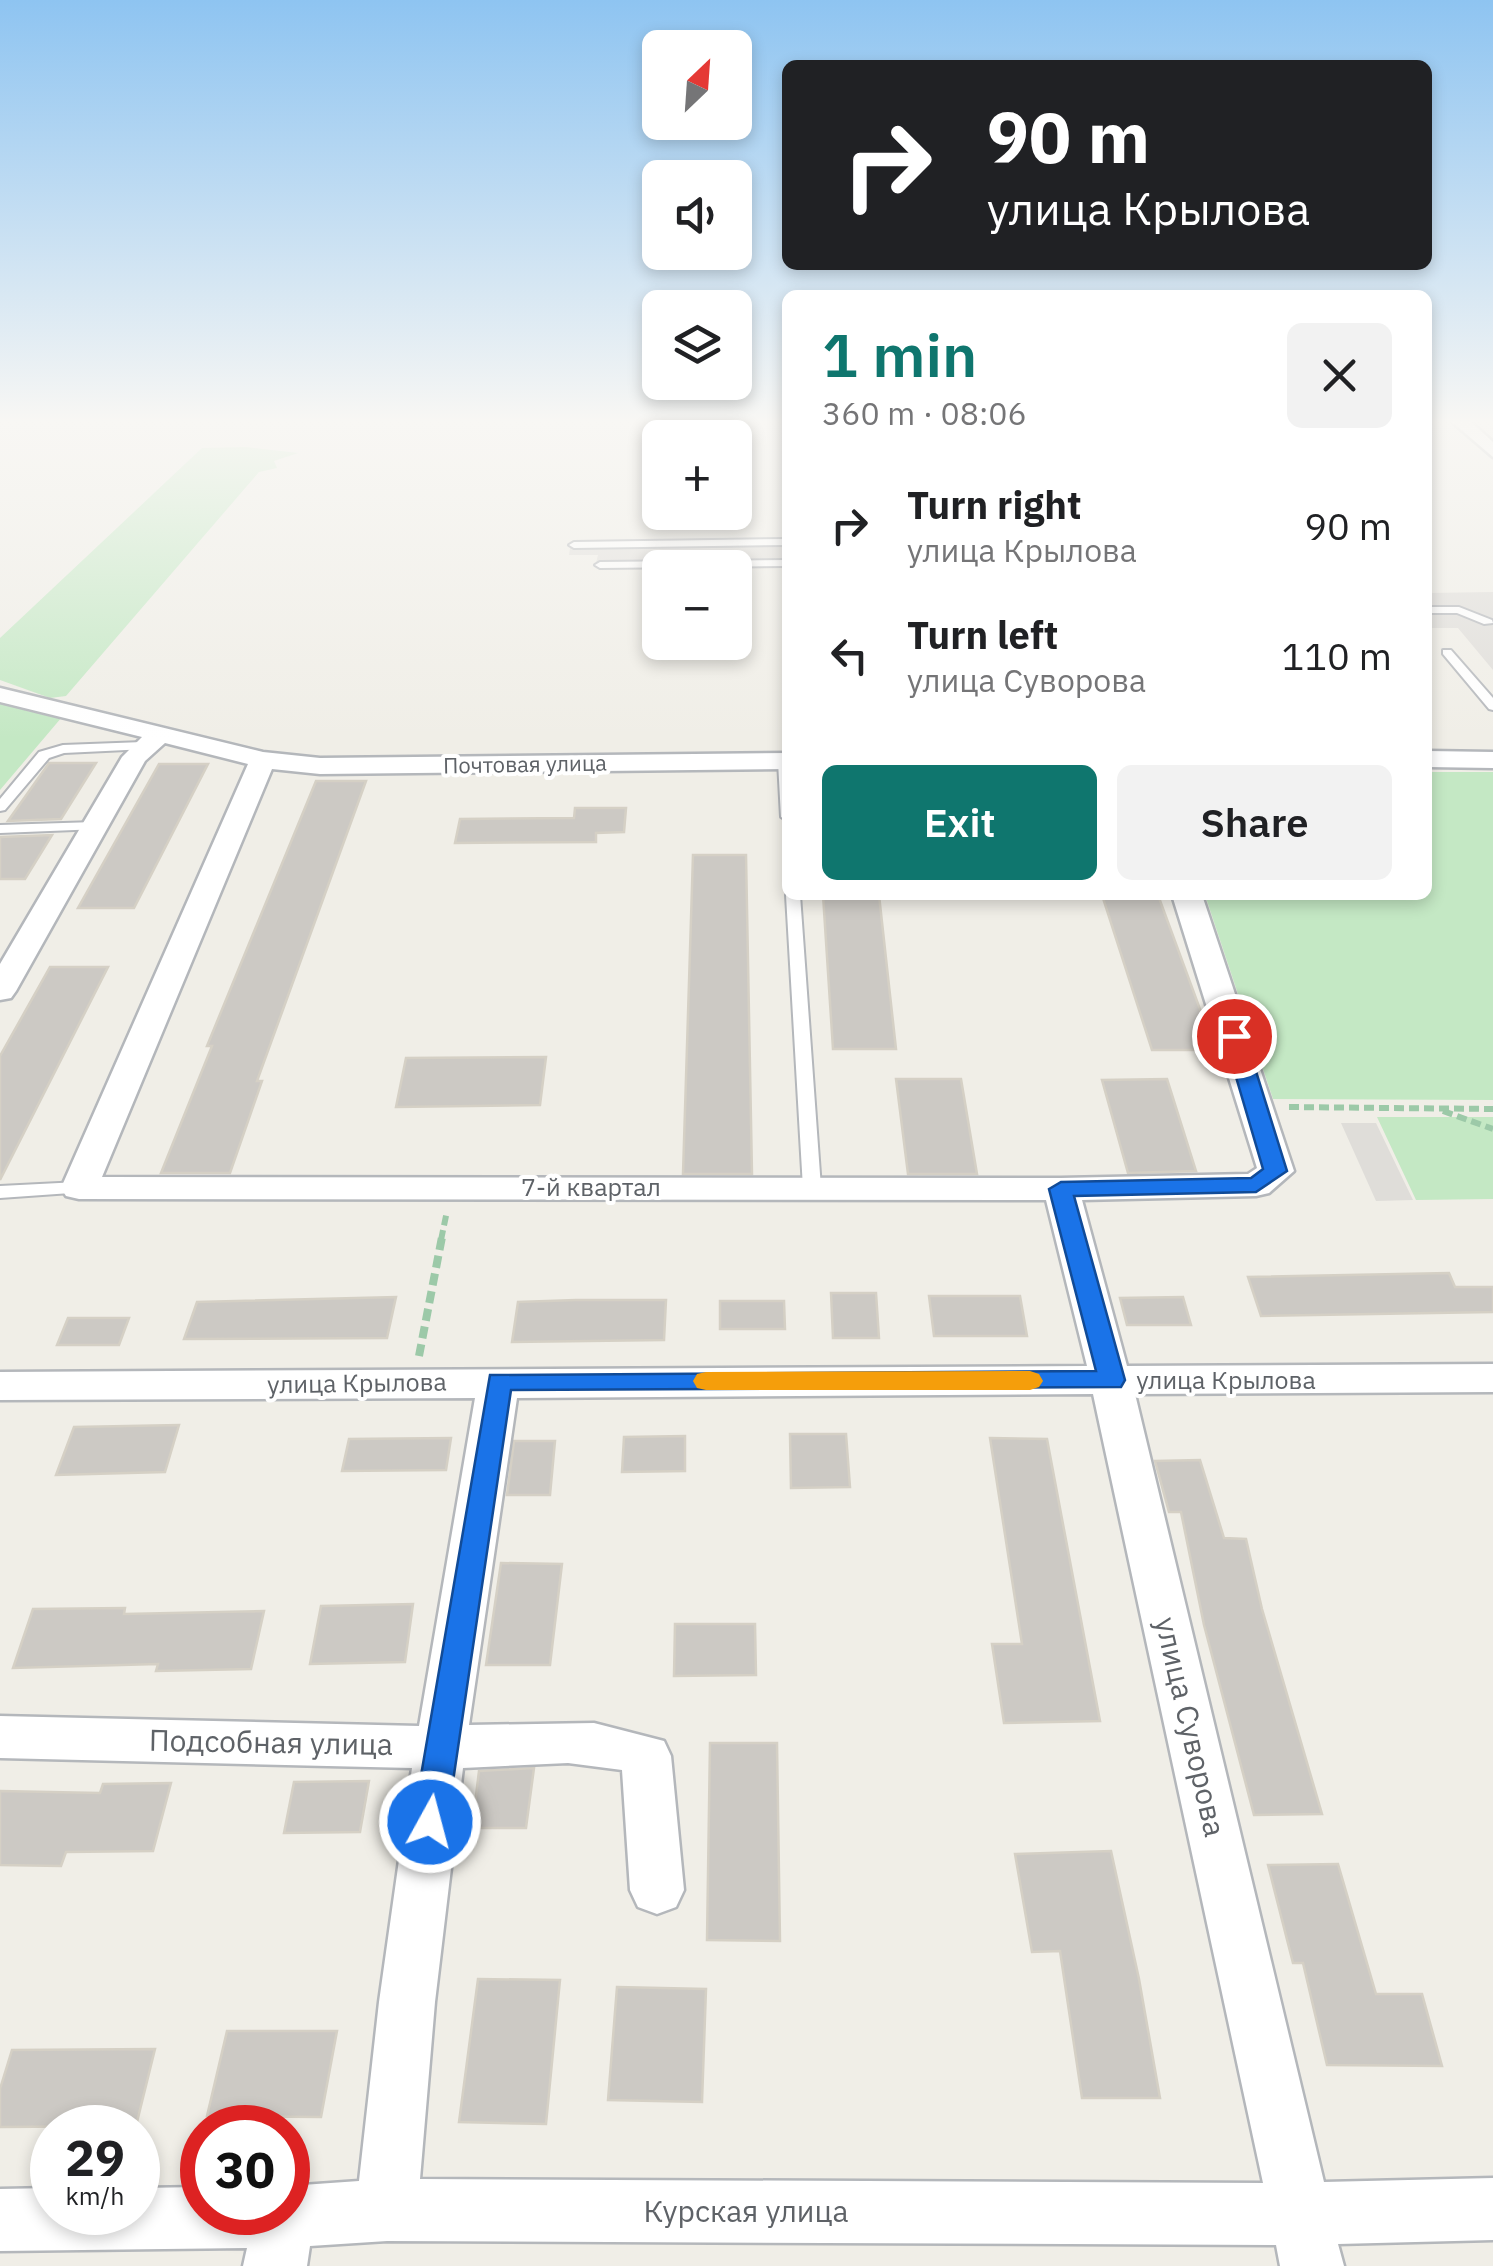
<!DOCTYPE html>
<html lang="en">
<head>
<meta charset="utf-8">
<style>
	:root { --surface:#fff; --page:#f2f2f2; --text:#202124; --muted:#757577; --accent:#0f766e }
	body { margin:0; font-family:"IBM Plex Sans",sans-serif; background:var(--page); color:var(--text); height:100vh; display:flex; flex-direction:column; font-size:38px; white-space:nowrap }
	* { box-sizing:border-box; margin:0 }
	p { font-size:32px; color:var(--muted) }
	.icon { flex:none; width:55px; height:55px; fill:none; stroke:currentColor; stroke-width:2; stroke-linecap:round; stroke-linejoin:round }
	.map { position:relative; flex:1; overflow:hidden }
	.drawer { position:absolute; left:782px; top:290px; width:650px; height:610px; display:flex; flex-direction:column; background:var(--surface); border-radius:15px; box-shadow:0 5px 15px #0003 }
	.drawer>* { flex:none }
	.banner { position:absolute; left:782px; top:60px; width:650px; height:210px; border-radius:15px; box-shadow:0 5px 15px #0003; background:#202124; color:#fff; overflow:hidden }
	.needle { width:65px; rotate:25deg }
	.controls { position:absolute; left:642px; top:30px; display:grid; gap:20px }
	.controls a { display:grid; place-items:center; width:110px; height:110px; border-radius:15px; background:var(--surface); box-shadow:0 5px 15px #0003; font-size:50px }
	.speed { position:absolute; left:30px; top:2105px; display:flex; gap:20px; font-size:50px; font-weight:700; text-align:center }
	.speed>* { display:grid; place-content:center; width:130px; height:130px; border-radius:50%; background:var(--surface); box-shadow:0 5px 15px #0003; line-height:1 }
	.speed small { font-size:25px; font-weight:400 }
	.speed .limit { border:15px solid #d22; background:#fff; color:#111 }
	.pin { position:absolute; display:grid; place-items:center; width:85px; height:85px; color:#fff; margin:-42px; border:5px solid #fff; border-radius:50%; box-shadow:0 2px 10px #0007 }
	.me { position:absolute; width:110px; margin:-55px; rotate:7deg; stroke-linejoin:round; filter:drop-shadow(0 0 8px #0008) }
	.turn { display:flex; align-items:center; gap:35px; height:210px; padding:0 40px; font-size:45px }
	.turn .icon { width:130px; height:130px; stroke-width:2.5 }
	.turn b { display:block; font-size:70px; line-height:85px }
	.round { display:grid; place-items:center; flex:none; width:105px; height:105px; border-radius:15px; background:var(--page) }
	.overview { display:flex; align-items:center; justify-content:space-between; height:170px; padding:0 40px }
	h1 { font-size:60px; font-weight:600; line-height:75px; color:var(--accent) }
	.primary-button { display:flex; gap:20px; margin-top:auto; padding:20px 40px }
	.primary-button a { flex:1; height:115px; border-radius:15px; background:var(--accent); color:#fff; font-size:40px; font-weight:600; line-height:115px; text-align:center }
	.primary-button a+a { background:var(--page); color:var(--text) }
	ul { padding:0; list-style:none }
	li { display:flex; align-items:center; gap:30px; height:130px; padding:0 40px }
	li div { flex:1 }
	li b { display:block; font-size:38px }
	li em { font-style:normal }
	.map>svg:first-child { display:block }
	.industrial { fill:#dfddd9 }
	.green { fill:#c4e8c4 }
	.building { fill:#ccc9c4; stroke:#d5d0c5; stroke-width:2.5 }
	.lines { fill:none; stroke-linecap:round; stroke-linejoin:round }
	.lane-casing { stroke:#b4b7bb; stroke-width:4 }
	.street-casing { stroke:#b4b7bb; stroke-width:5 }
	.path-far1 { stroke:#9cc9a8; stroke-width:6; stroke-dasharray:10 5; stroke-linecap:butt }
	.path { stroke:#9cc9a8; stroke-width:8; stroke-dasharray:12 6; stroke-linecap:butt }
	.lane { fill:#fff; fill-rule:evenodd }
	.street { fill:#fff; fill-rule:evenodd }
	.route { fill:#1a73e8; stroke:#114b97; stroke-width:2.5 }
	.slow { fill:#f59e0b }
	.labels { text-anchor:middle; stroke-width:8; stroke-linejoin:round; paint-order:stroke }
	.far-street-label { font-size:22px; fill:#5e6267; stroke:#fff }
	.street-label { font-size:25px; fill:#5e6267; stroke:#fff }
	.near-street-label { font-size:30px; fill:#5e6267; stroke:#fff }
</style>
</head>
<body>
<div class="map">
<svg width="1493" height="2266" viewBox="0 0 1493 2266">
	<rect width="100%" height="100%" fill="#f0eee7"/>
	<!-- industrial -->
	<path class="industrial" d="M788,545L787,561L596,563L598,555H569L570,548Z
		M1493,592V670L1458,628H1428V593Z
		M1341,1123H1376L1413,1200L1376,1201Z"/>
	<!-- green -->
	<path class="green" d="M246,447L298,453L274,461L277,468L259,472L66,696L50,698L0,680V638L202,448Z
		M0,699L27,711L62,717L0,790Z
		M1428,772H1493V1100L1273,1099L1205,895H1428Z
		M1377,1117H1493V1199L1416,1200Z"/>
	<!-- building -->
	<path class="building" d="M49,763H96L61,819L8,821Z
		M159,764H208L134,908H78Z
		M316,781H366L257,1081H262L230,1173H161L212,1046H207Z
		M575,808H626L624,832L596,833V842L455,843L460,819L574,818Z
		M52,835L25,879H0V837Z
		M693,855H746L752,1174H683Z
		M823,895H879L896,1049H833Z
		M1102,895H1158L1215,1050H1152Z
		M50,967H108L0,1180V1056Z
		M546,1057L540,1105L396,1107L406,1058Z
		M896,1079H961L977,1174H908Z
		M1167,1079L1196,1171L1128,1173L1102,1080Z
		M1449,1273L1455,1287H1493V1312L1261,1316L1248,1277Z
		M831,1293H876L879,1338H833Z
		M929,1296H1020L1027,1336H934Z
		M396,1297L387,1338L184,1339L197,1302Z
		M1183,1297L1191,1325H1127L1120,1298Z
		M576,1300H666L664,1340L512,1342L518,1302Z
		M720,1301H784L785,1329H720Z
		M68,1318H129L119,1345H57Z
		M179,1425L165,1472L56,1475L74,1427Z
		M790,1434H846L850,1487L791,1488Z
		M685,1436V1471L622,1472L624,1437Z
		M451,1438L446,1470L342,1471L349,1439Z
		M990,1438L1047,1439L1100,1721L1004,1723L992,1644H1022Z
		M514,1441H555L550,1495H507Z
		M1200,1460L1224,1538L1246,1539L1262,1609L1322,1814L1254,1815L1204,1625L1181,1512H1169L1155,1461Z
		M501,1563L562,1564L550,1665H486Z
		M413,1604L405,1662L310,1664L321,1606Z
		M125,1608L124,1614L264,1611L251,1669L156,1671L158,1664L13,1668L33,1609Z
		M675,1624H755L756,1675L674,1676Z
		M710,1743H777L780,1941L707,1940Z
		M534,1768L526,1828H472L479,1771Z
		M369,1781L360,1832L284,1833L294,1782Z
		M171,1783L153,1851L66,1852L61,1866L0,1865V1791L100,1793L103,1784Z
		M1111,1851L1139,1979L1160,2098H1082L1060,1951L1032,1952L1015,1854Z
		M1338,1864L1376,1994H1422L1442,2066L1327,2065L1303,1963H1293L1268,1865Z
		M478,1979L560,1980L546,2124L459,2122Z
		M617,1987L706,1989L702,2102L608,2100Z
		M227,2031H337L321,2117L207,2116Z
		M155,2049L136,2126L0,2127V2089L12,2050Z"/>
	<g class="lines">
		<!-- lane casing -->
		<g class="lane-casing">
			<path id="lane" d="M788,539V545L574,548L569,545L574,542Z
				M788,560V566L600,568L595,565L600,562Z
				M1428,607H1459L1492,620L1493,623L1484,624L1457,613H1428Z
				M1443,650H1451L1493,698V710L1489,709L1443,654Z
				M143,742L149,746L147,749L64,753L49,758L5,810L0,811V799L39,752L63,745Z
				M784,757L788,758V821L781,817L778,761Z
				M95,822L100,823V829L0,833V825Z
				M788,892V895H800L821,1188L812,1194L803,1188L786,895Z
				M79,1182L88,1188L85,1192L0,1198V1186Z"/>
		</g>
		<!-- street casing -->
		<g class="street-casing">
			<path id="street" d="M1451,421H1470L1493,442V457Z
				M0,688L263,752L320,758L788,753V769L320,774L272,769L102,1177L1061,1178L1248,1174L1257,1168L1172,895H1202L1294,1171L1269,1193L1256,1196L1082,1200L1127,1366L1493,1364V1392L1135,1394L1324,2182L1493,2178V2240L1338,2244L1344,2266H1280L1276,2245L387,2241L310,2246L307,2266H243L247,2248L0,2251V2189L52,2188V2212H138V2188L202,2187V2212H288V2186L359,2181L379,2002L412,1768L0,1758V1716L419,1726L475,1398L0,1400V1372L1087,1366L1046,1200L79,1199L66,1196L61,1188L248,764L165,743L145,761L16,991L11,998L0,1000V964L122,757L142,737L0,702ZM1093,1394L1263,2183L420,2179L435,2002L463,1768L568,1763L622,1770L630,1890L638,1907L657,1914L676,1907L684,1890L671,1756L664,1741L594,1723L469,1725L517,1398Z
				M1428,751L1493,752V768L1428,767Z"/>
		</g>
		<!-- path-far1 -->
		<path class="path-far1" d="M1289,1107L1493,1109
			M1443,1111L1493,1129
			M441,1240L447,1211"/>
		<!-- path -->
		<path class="path" d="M419,1356L442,1237"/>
		<!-- lane -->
		<use href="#lane" class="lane"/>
		<!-- street -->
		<use href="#street" class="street"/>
	</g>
	<!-- sky -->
	<linearGradient id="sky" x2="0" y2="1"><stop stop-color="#8ec4f1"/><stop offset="0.57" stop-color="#f8f7f4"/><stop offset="1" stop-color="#f8f7f4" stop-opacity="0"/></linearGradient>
	<rect width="1493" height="739" fill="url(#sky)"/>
	<!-- route -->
	<path class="route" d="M1234,1030L1245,1036L1287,1171L1256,1192L1074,1196L1125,1380L1121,1387L511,1390L447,1822L442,1833L430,1837L418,1833L413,1822L490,1375L1096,1371L1049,1189L1061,1182L1251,1178L1263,1169L1224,1036Z"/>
	<!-- slow -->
	<path class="slow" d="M1030,1371L1039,1374L1043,1381L1039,1387L1030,1390H706L697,1388L693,1381L697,1374L706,1372Z"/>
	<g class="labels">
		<!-- far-street labels -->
		<g class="far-street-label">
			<text transform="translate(525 764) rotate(-1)" y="8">Почтовая улица</text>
		</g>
		<!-- street labels -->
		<g class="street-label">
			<text x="591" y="1196">7-й квартал</text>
			<text x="1226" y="1389">улица Крылова</text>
			<text transform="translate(357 1383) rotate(-1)" y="9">улица Крылова</text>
		</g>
		<!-- near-street labels -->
		<g class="near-street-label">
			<text transform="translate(1190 1727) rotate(77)" y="10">улица Суворова</text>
			<text transform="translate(271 1743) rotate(1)" y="10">Подсобная улица</text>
			<text x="746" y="2222">Курская улица</text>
		</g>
	</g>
</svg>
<div class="controls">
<a><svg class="needle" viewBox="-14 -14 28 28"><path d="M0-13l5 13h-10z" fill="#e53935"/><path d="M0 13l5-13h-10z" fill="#757577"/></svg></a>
<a><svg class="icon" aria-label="sound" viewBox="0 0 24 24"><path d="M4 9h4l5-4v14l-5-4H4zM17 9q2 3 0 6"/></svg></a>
<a><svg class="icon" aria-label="layers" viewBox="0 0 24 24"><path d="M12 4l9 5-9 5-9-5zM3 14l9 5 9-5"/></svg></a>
<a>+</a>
<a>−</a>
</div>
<div class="speed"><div>29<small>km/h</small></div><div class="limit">30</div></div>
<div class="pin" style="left:1234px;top:1036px;background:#d93025"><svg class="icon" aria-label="arrive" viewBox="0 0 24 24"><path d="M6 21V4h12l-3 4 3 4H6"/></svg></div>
<svg class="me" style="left:430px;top:1822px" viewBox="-20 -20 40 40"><circle r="17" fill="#1a73e8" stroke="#fff" stroke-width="3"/><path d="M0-11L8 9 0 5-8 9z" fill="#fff"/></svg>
<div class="banner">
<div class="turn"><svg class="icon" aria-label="right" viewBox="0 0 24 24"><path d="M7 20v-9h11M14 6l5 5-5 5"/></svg><div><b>90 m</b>улица Крылова</div></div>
</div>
<section class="drawer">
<div class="overview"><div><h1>1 min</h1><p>360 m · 08:06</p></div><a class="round"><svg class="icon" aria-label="close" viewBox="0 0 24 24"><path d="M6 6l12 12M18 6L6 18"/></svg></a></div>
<ul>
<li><svg class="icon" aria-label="right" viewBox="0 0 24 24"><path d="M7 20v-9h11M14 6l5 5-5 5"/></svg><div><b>Turn right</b><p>улица Крылова</p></div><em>90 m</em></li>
<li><svg class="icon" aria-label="left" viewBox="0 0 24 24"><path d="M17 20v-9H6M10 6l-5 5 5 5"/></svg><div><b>Turn left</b><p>улица Суворова</p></div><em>110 m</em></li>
</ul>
<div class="primary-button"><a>Exit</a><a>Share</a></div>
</section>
</div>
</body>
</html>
